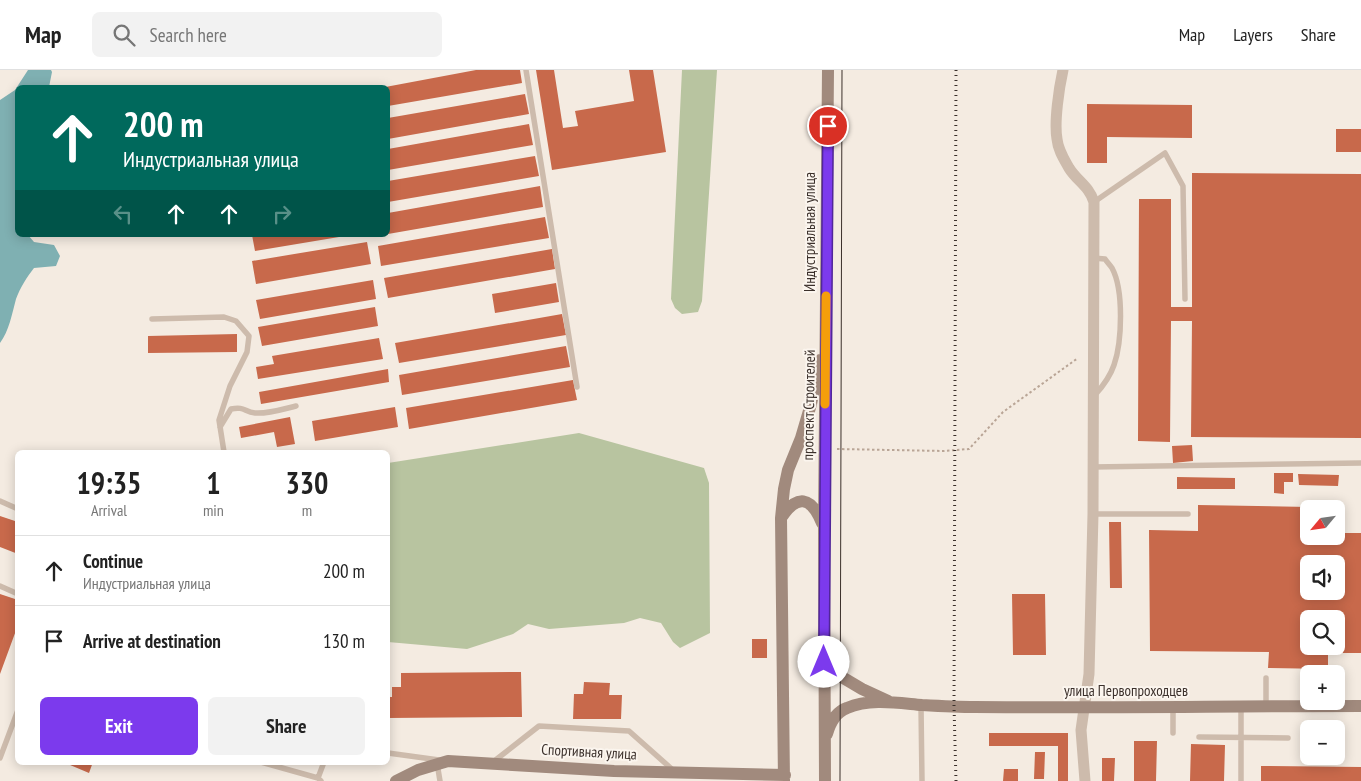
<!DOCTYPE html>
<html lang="en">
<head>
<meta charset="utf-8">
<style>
	:root { --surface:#fff; --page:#f2f2f2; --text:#222; --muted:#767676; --line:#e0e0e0; --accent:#7c3aed }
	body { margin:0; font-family:"PT Sans Narrow",sans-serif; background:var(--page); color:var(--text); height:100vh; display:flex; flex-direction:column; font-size:19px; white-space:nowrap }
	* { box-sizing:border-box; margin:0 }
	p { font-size:16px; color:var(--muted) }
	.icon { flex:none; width:28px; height:28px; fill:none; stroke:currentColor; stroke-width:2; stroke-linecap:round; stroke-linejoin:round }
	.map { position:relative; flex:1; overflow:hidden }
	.drawer { position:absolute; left:15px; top:380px; width:375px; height:315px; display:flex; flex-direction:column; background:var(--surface); border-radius:8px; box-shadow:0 2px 12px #0003 }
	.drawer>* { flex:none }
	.hud { position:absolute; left:15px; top:15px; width:375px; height:152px; border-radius:8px; box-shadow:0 2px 12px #0003; background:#00695c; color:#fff; overflow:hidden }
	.needle { width:32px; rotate:241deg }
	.fabs { position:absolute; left:1300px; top:430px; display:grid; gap:10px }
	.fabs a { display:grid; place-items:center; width:45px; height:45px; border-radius:8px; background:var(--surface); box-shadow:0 2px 12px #0003; font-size:25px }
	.pin { position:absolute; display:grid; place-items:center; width:42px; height:42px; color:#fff; margin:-21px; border:2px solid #fff; border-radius:50%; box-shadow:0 1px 5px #0007 }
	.me { position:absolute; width:55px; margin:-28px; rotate:0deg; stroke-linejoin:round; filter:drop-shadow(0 0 4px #0008) }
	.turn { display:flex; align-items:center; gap:18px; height:105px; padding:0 25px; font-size:22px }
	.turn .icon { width:65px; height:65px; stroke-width:2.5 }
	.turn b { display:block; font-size:35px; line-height:42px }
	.lanes { display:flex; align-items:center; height:48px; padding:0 25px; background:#0003; justify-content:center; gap:25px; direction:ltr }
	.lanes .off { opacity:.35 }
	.eta { display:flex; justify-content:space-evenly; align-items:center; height:85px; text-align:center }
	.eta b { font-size:30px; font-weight:700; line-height:35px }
	.primary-button { display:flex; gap:10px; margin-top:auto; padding:10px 25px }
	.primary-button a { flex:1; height:58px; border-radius:8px; background:var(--accent); color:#fff; font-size:20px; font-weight:700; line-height:58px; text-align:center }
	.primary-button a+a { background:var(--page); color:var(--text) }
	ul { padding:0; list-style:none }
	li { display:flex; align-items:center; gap:15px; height:70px; padding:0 25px; border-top:1px solid var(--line) }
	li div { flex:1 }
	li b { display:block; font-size:19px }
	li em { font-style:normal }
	header { display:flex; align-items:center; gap:30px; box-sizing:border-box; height:70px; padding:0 25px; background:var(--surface); border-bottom:1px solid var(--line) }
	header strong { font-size:24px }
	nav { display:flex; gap:28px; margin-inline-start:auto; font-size:18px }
	.search { width:350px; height:45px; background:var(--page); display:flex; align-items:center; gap:12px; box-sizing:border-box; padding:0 18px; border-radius:8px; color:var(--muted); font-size:19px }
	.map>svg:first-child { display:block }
	.green { fill:#b8c4a0 }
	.water { fill:#7fb0b2 }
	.building { fill:#c8694b; fill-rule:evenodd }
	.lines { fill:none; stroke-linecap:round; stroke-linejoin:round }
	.path { stroke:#b9a596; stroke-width:2; stroke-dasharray:2.5 2.5; stroke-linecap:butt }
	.lane { stroke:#cdbbac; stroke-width:5.5 }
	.street { stroke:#cdbbac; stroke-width:11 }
	.secondary { stroke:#a18a7d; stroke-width:12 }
	.tram { stroke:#3b302b; stroke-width:1 }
	.rail { stroke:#3b302b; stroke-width:3; stroke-dasharray:1 4; stroke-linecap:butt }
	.route-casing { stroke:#51269a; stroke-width:12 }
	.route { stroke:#7c3aed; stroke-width:9 }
	.slow { stroke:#f59e0b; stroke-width:9 }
	.labels { text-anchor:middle; stroke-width:4; stroke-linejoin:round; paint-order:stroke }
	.street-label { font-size:15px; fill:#3b302b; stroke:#fbf5ee }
</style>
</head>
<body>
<header>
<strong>Map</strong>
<div class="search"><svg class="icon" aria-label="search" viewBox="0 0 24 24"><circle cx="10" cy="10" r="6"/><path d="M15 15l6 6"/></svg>Search here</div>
<nav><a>Map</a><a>Layers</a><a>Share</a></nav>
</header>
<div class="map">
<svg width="1361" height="711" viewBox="0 0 1361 711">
	<rect width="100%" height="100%" fill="#f4ebe1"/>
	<!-- green -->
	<path class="green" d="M682,0H717L702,231L698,242L682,244L675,238L671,229Z
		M579,363L704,398L709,413L710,563L680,578L673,572L661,553L640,548L624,553L549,559L528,554L513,564L467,579L388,572V393Z"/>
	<!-- water -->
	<path class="water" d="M28,0H51L52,2L49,17L18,18V165H28L34,172L54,175L60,186L56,196L34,198C27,207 20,218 16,229C12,244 9,261 0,273V30L15,20Z"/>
	<!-- building -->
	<path class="building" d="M476,0H520L522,13L388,36V18H380Z
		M536,0H554L563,58L578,56L575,41L634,31L629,0H653L666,82L552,100Z
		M525,24L529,44L388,69V48Z
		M1087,34L1192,35V68L1107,67V93H1087Z
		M529,54L533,75L388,100V79Z
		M1336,59H1361V82H1336Z
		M535,86L539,106L388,132V111Z
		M1192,103L1361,104V368L1191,367L1192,251H1171L1170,372L1138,371L1139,129H1171V237H1192Z
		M540,116L543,137L388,164V143Z
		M545,147L549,168L381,196L378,176Z
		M252,165H345V166L255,181Z
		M367,172L371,194L256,214L252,191Z
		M552,179L555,199L388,228L384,208Z
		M373,210L376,229L260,249L256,230Z
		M556,213L559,232L495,243L492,224Z
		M375,237L378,256L262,276L258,257Z
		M562,244L566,265L399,293L395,273Z
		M237,264V282L148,283V266Z
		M379,268L383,289L258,309L256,297L274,294L272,286Z
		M566,276L570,297L402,325L399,305Z
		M388,299L389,312L261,334L259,322Z
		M573,310L577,330L409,359L406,338Z
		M395,337L398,357L315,371L312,351Z
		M290,347L295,374L277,377L274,362L241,368L239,357Z
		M1192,375L1193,391L1173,393L1172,376Z
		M1274,403H1293V412H1284V424L1274,423Z
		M1298,404L1339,405L1338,416L1299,415Z
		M1177,407L1235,408V419H1177Z
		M1198,435L1309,437V466H1336V463H1361V583H1328V599L1268,598L1269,582L1150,581L1149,460L1198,461ZM1309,494H1336V521H1309ZM1309,549H1336V576H1309Z
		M0,446L18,452V484L0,477Z
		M1109,452H1121L1122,518H1110Z
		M0,524L18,530V555L0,604Z
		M1012,524H1045L1046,585H1013Z
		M752,569H767V588H752Z
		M521,602L522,647L388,648V627H392V617H401V603Z
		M584,612L610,613L609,625H622L621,649H573L574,624H583Z
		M989,663H1068V711H1058V676H989Z
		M1134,671H1157L1156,711H1134Z
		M1191,674L1225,675L1224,711H1190Z
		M1035,682H1045L1044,709H1034Z
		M1102,688H1115L1114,711H1102Z
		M63,692H93L89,703Z
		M1261,696L1361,697V711H1261Z
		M1004,699H1018V711H1003Z"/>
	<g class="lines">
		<!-- path -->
		<path class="path" d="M837,379L944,381L969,379L1003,342L1078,288"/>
		<!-- lane -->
		<path class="lane" d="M526,0L577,317
			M1094,132L1165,83L1183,116L1185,229
			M1093,188L1105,189C1107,192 1110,195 1112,198C1124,220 1122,272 1114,295C1110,307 1103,316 1095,325
			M152,249L224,247L236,251L249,266L247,282L230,316L219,350L224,382
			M220,357L231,339C245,336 244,342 255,343C269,344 283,339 296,336
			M1093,397L1361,393
			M0,431L18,439
			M1093,444H1188
			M0,516L18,524
			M921,636L922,711
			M1266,636V608
			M1173,637V663
			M1199,667L1288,668
			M388,683L439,690
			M0,688L18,640
			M261,692L318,708L321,711
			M493,692L539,656L629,661L674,701
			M437,693L440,711
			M318,708L324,692
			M1241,711V635"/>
		<!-- street -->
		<path class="street" d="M1063,0C1059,18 1054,52 1057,69C1058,80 1064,89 1069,98C1077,111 1089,116 1094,132L1093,444L1089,604L1081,660L1085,711"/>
		<!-- secondary -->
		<path class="secondary" d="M781,448C797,424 811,426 822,453
			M826,582L835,603L862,619L888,631
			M827,664C830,653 836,642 847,638C870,628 898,633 922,635C939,636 957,637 975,637C1103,638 1232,636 1361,636
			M396,711L418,700L448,691L614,701L785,705
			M784,711L781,448L784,419L788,400L801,368L811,334L820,290
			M825,711L824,455L828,0"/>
		<!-- tram -->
		<path class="tram" d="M840,711L842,0"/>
		<!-- rail -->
		<path class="rail" d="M956,711L954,636L956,0"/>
	</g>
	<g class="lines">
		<!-- route casing -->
		<g class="route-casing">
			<path id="route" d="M824,592L828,56"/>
		</g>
		<!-- route -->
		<use href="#route" class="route"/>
		<!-- slow -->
		<path class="slow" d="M825,334L826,226"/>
	</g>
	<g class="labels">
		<!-- street labels -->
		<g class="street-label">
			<text transform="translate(810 162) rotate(-90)" y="5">Индустриальная улица</text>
			<text transform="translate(809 335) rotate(-89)" y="5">проспект Строителей</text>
			<text x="1126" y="626">улица Первопроходцев</text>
			<text transform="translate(589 682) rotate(3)" y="5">Спортивная улица</text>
		</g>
	</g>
</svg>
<div class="fabs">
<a><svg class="needle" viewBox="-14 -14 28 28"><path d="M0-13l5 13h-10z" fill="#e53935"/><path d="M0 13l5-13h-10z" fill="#767676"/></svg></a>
<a><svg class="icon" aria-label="sound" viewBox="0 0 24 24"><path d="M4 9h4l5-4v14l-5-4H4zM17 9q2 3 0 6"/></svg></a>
<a><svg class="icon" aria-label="search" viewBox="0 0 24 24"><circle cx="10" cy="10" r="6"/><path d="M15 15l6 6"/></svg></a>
<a>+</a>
<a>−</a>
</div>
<div class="pin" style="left:828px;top:56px;background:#d93025"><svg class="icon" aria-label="arrive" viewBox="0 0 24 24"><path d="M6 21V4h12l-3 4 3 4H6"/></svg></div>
<svg class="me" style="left:824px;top:592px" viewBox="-20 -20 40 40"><circle r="19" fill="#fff"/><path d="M0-13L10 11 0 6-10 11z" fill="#7c3aed"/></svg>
<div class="hud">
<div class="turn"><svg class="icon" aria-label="ahead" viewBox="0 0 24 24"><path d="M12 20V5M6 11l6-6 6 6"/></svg><div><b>200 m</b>Индустриальная улица</div></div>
<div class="lanes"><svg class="icon off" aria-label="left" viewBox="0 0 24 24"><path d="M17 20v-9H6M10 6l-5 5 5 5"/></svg><svg class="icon" aria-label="ahead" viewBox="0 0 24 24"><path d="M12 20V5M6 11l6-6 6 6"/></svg><svg class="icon" aria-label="ahead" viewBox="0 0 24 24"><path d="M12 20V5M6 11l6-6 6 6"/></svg><svg class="icon off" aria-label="right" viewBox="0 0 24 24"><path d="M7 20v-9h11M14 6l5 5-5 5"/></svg></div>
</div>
<section class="drawer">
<div class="eta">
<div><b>19:35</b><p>Arrival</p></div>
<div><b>1</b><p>min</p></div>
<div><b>330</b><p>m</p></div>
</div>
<ul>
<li><svg class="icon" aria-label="ahead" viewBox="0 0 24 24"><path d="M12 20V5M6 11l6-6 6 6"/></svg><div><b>Continue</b><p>Индустриальная улица</p></div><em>200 m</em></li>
<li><svg class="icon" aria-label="arrive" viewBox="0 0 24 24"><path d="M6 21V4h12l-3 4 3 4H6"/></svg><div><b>Arrive at destination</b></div><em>130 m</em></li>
</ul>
<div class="primary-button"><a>Exit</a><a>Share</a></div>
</section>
</div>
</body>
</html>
